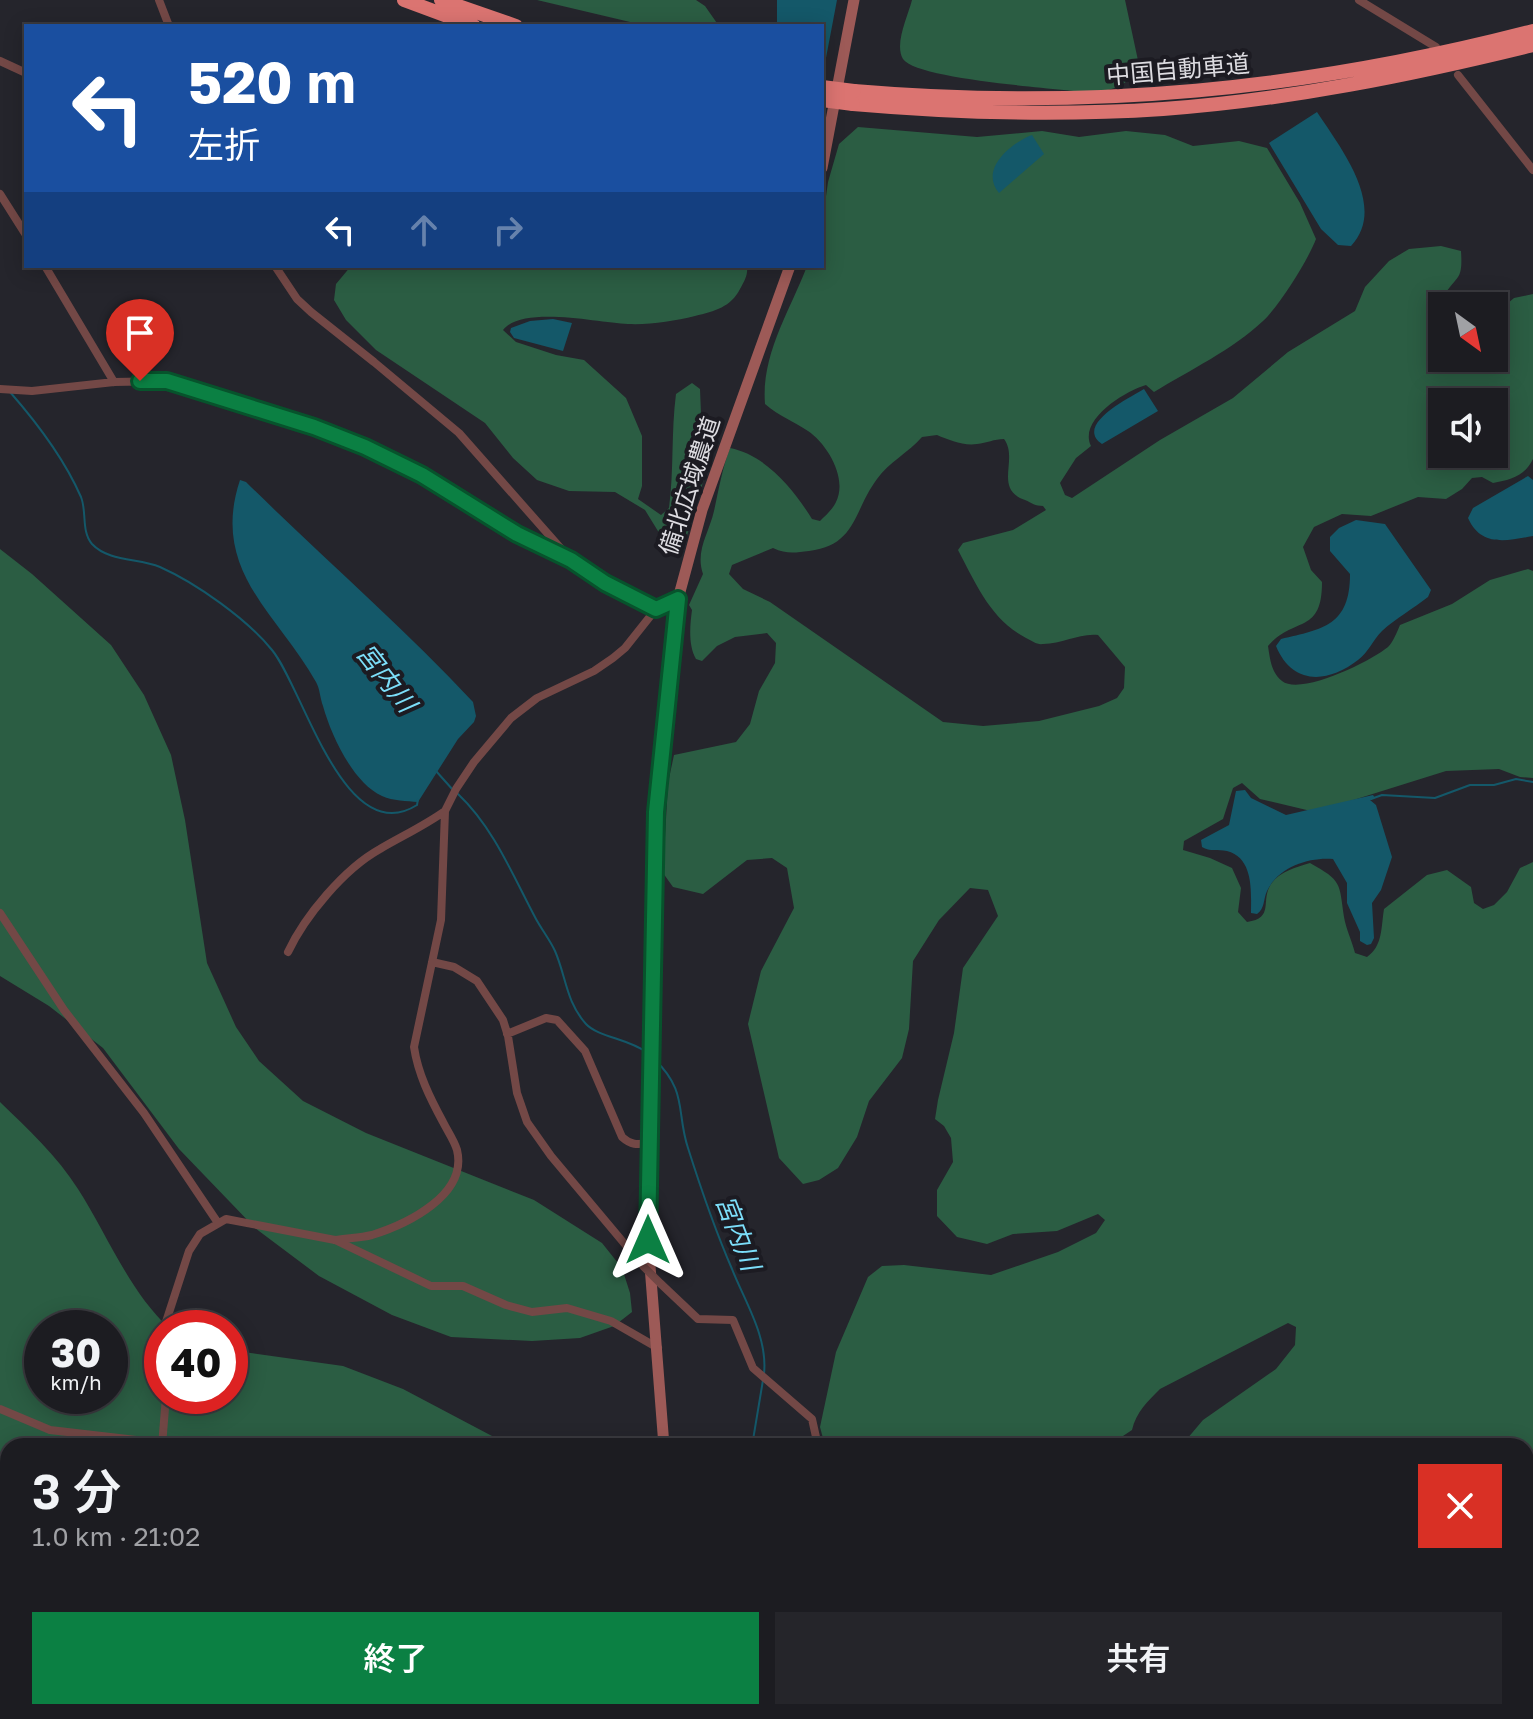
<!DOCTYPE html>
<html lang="ja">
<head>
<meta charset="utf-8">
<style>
	:root { --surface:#1c1c21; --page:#25252a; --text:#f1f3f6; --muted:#a0a1a5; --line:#3a3a3f; --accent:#0b8043 }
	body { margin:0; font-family:"Golos Text","Noto Sans JP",sans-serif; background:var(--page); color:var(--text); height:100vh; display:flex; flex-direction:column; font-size:30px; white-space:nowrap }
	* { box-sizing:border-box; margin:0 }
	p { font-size:26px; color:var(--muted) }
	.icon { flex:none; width:44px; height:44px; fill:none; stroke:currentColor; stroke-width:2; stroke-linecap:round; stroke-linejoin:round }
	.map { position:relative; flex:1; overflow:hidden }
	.panel { position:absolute; left:0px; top:1438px; width:1534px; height:282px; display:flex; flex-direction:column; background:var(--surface); border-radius:24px 24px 0 0; box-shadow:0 4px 20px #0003,0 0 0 2px var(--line) }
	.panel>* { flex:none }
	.top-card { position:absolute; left:24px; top:24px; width:800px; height:244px; border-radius:0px; box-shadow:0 4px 20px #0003,0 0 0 2px var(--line); background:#1a4fa0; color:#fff; overflow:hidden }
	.needle { width:52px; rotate:147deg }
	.buttons { position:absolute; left:1428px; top:292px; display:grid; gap:16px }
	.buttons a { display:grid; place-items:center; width:80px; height:80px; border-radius:0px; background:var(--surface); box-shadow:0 4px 20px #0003,0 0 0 2px var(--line); font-size:40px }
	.speed { position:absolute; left:24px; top:1310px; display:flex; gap:16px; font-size:40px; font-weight:700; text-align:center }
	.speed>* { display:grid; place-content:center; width:104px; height:104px; border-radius:50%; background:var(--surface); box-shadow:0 4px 20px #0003,0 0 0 2px var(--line); line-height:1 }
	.speed small { font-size:20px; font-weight:400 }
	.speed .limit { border:12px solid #d22; background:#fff; color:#111 }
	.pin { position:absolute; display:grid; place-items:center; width:68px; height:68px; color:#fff; margin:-82px -34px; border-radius:50% 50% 50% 0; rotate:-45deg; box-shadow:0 0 8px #0007 }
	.pin .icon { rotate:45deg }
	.me { position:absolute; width:88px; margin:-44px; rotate:0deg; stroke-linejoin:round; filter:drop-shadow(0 0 6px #0008) }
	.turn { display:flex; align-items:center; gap:28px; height:168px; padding:0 32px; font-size:36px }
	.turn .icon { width:104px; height:104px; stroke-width:2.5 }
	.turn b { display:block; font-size:56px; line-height:68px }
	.lanes { display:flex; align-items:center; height:76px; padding:0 32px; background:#0003; justify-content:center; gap:40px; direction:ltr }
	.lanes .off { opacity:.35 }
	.round { display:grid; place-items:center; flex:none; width:84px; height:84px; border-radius:0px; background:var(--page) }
	.overview { display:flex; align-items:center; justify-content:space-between; height:136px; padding:0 32px }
	h1 { font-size:48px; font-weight:600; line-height:60px }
	.cta { display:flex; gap:16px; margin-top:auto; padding:16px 32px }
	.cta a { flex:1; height:92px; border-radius:0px; background:var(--accent); color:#fff; font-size:32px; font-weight:600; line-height:92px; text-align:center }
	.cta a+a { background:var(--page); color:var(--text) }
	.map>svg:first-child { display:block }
	.forest { fill:#2b5d43; fill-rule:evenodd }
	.water { fill:#145869 }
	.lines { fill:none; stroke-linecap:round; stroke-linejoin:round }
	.stream { stroke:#145869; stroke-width:2 }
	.street { stroke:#734846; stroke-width:8 }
	.secondary { stroke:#9d5a57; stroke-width:11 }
	.highway { stroke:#db7471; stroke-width:14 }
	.street-bridge { stroke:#734846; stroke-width:8 }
	.highway-bridge { stroke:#db7471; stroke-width:14 }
	.route-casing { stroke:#07532c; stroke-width:20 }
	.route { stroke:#0b8043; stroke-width:14 }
	.labels { text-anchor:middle; stroke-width:8; stroke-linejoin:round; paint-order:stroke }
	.street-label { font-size:24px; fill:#dddce1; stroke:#1c1b22 }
	.water-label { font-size:26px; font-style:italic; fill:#7cdef9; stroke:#1c1b22 }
</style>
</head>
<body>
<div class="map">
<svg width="1533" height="1719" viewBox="0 0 1533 1719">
	<rect width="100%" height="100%" fill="#25252c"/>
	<!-- forest -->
	<path class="forest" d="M537,0H696L705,6L719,26H647Z
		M912,0H1125L1139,65C1130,85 1115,89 1095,93C1064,89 917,80 903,59C894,44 908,16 912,0Z
		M858,127L977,137L1042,131L1079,137L1126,131L1165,135L1193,146L1239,141L1267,148L1300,203L1316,239C1308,260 1280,305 1263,321C1232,350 1190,370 1154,392L1146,385C1125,391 1078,420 1091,446L1076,458L1060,483L1065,495L1072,498L1160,440L1233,398L1288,352L1355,311L1365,287L1389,261L1409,249L1441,246L1461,251C1463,282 1457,274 1443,297C1437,305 1435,318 1432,328L1442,342V358H1494V315L1514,298L1533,294V459C1525,476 1510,480 1493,483L1482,477L1472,478L1462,489L1446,499L1418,497L1371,516L1342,514L1314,527L1303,547L1311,570L1322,582C1322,635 1294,616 1268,646C1270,659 1271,672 1282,681C1301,696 1371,661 1388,647C1393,642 1397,632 1400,625L1452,604L1490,580L1528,569L1533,571V778L1520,777L1499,769L1446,771L1315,812L1260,799L1242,783L1233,788L1223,819L1184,841L1183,850L1210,858L1232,868L1241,888L1238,912L1247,922C1275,918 1260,901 1271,884C1280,871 1297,867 1310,863C1342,881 1339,882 1344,917C1346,929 1352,941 1355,953L1367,957C1383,946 1381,927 1384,909L1427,875L1447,870L1471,887L1474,903L1483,909L1494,905L1507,892L1520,868L1533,862V1469L1526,1487V1446H1181L1203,1420L1276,1369L1295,1345L1296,1327L1288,1323L1160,1389C1148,1401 1136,1412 1132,1430L1108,1446H825L820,1427L836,1352L868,1277L882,1266L904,1265L991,1275L1058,1252L1096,1233L1105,1220L1098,1214L1057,1231L1013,1234L987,1244L957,1237L937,1216V1190L953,1162L951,1138L944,1126L935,1119L938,1100L954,1033L963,968L998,916L988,890L970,888L939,920L913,961L909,1029L902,1058L869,1101L857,1137L838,1168L819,1180L803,1184L779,1158L748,1024L761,971L794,908L787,868L772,858L747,860L703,894L673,887L663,873L668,783L674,755L736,742L750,724L759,691L775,663L776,643L767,633L735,637L717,646L702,661L696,659C688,645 690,625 692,610L689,605L703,574C695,551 709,533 714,511C719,489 722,469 730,448C766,455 794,490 812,519L820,521C826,515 833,509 836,502C848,478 827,444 808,431C793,421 779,416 765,404C761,354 790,311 807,266H822V225L828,182L839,144ZM1442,402H1494V454H1442ZM937,435C949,440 963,446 977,444C987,443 994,439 1004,439C1019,459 993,489 1025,500C1032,503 1035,506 1043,506L1046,510L1013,530L963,543L958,550C976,584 991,620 1026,638C1032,641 1037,645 1043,644C1063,644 1079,633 1098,635L1125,667L1124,688L1117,698L1099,706L1039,721L983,726L943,722L770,602L743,589L729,574L732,565L773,548C786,554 794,553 809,551C857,545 853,511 877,479C889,462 908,453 922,437Z
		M351,266H747C748,275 745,280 740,289C731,307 715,311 695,316C674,321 650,325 628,324C599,323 523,305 503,330L516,342L556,355L584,360L626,398L642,436V486L638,499L661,515L669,508C674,470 671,432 676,394L692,383L700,389L701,414C709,420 713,424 715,434C716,440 690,528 686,538L671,540L661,536L645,510L615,492L569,491L537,480L513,458L485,423L376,350L346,320L334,300L336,284Z
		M0,549L32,574L111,645L144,695L171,755L185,820L207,963L236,1027L259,1061L303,1101L366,1133L534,1200L602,1243L622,1268L630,1293L632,1312L614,1326L580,1338L532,1341L451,1337L392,1315L319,1276L255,1228L179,1149L103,1048L49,1006L0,976Z
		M0,1102C27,1128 58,1157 78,1189C107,1234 129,1291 169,1328H162V1396H230V1350L343,1366L403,1389L511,1446H8V1497L0,1500ZM42,1328H110V1396H42Z
		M1081,1712H1464V1719H1079Z"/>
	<!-- water -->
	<path class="water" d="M777,0H837L822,79V26H777Z
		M1317,112C1340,147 1388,207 1351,246L1338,245L1321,229L1269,143Z
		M1032,135L1044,154L999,193C979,169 1011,143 1032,135Z
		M553,319L572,323L563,351L514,338L510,332L511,328L530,321Z
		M1144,389L1158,411L1102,444C1074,425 1129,398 1144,389Z
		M1528,476L1533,480V536C1506,541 1481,547 1468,518L1473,508Z
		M240,480L246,482C321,556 401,625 473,702L476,716L474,722L458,739L418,802C407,801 393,801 382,796C353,783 331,735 323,706C320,698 320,689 316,682C277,613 210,570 240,480Z
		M1356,520L1385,524L1431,590L1428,597C1413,609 1396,618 1382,631C1373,640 1368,653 1358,660C1327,684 1292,685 1276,646L1281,639C1324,629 1350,625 1350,574L1330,551V537L1339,528Z
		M1245,790L1251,798L1286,815L1373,795L1375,798L1370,800L1376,805L1392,857L1381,890L1372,903L1374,938L1371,944L1367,945L1360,941V932L1347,903V883L1333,859C1309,857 1278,867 1267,891C1263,900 1265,908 1257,914L1251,913C1251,892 1254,858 1227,851C1218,849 1210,852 1202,847L1201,840L1229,825L1236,791Z
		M1533,1516V1719H1472V1712H1526V1548L1531,1537L1527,1526Z"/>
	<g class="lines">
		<!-- stream -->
		<path class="stream" d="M10,392C38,424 64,458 81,497C87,512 81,531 92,544C109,562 139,558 160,567C196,583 247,619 272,650C303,687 344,851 417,805L418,799
			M436,771L453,790
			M458,794C494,828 513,876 536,919C542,930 550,940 555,951C566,976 566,1002 586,1024C598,1037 629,1039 646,1052
			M1371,799L1382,795L1435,798L1470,785H1494L1516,779L1533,782
			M654,1059C688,1091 676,1112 688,1148C701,1189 715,1230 732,1269C745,1302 768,1337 764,1374
			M752,1446L763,1380
			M0,1638L8,1639
			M557,1712L572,1719
			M752,1719L760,1712"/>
		<!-- street -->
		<path class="street" d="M159,0L169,26
			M1359,0L1436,47
			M0,61L26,73
			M1458,75L1533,170
			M0,194L26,235
			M45,266L114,382
			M275,266L297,299L311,312L374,362L459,433L571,560L584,571L656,609
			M0,389L32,391L114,382L167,381L238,402L365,447L422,475L536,545L571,560
			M0,913L64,1010L144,1113L218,1223
			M288,952C305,916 344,869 380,849C402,836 424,826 445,811
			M432,962L454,967L477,981L503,1020L508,1036L517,1093L527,1122L551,1156L644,1267
			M507,1034L546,1018L557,1020L585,1051L622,1137C631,1145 637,1145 648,1143
			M335,1240C347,1238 360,1238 372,1235C407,1224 468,1195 457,1150C454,1140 448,1132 443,1122C430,1098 418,1074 414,1047L441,920L445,811L456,789L474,762L511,718L537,698L594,671L613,658L625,648L656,609L678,599
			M661,1284L698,1319L733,1320L753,1368L812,1419L818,1446
			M164,1328L189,1251L200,1234L226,1219L335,1240L431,1286H463L506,1305L532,1312L567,1308L611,1321L658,1348
			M162,1349V1350
			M0,1409L50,1430L162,1443
			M162,1446L166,1396
			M0,1624H8
			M0,1711H8
			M37,1712L109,1719
			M397,1712L415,1719
			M635,1712L649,1719
			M807,1712L814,1719
			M977,1712L987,1719
			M271,1719V1712
			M290,1719L303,1712
			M731,1719L738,1712
			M825,1719L834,1712"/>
		<!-- secondary -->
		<path class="secondary" d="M822,168L854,0
			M664,1446L648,1240V1143L656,812L671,645L678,599L702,510L790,266
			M666,1712L667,1719"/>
		<!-- highway -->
		<path class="highway" d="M404,0L474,26
			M441,0L516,26
			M854,91C1088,111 1306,90 1533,31
			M853,104C956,113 1059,116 1163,109C1288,100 1411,75 1533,45"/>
		<!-- street-bridge -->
		<path class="street-bridge" d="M644,1267L661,1284"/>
		<!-- highway-bridge -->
		<path class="highway-bridge" d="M822,87L854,91
			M822,100L853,104"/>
	</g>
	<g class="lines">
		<!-- route casing -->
		<g class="route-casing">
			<path id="route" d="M140,381H167L314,427L365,447L422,475L517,534L571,560L605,583L656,609L678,599L656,812L648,1240"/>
		</g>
		<!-- route -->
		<use href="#route" class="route"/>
	</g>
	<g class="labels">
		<!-- street labels -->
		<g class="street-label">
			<text transform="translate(1178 70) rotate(-5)" y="8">中国自動車道</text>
			<text transform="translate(690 486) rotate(-72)" y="8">備北広域農道</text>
		</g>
		<!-- water labels -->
		<g class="water-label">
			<text transform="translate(386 678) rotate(52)" y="9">宮内川</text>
			<text transform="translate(738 1233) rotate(69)" y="9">宮内川</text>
		</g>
	</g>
</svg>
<div class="buttons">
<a><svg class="needle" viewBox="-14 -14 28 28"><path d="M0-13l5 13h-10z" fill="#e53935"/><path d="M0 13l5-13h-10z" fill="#a0a1a5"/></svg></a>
<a><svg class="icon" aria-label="sound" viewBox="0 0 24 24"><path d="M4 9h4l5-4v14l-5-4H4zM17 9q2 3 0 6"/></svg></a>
</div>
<div class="speed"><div>30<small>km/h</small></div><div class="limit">40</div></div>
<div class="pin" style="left:140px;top:381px;background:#d93025"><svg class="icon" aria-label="arrive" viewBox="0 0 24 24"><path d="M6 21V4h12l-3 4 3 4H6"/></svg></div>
<svg class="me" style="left:648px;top:1240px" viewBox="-20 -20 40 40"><path d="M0-17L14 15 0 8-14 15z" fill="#0b8043" stroke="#fff" stroke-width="4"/></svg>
<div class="top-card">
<div class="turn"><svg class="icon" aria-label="left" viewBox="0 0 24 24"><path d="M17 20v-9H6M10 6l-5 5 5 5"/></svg><div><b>520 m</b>左折</div></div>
<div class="lanes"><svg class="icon" aria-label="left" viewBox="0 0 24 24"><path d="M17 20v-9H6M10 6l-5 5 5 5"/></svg><svg class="icon off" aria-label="ahead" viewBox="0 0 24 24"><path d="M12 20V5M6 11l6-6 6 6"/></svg><svg class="icon off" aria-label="right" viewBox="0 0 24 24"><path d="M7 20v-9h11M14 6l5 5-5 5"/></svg></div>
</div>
<section class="panel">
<div class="overview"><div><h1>3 分</h1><p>1.0 km · 21:02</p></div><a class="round" style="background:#d93025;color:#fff"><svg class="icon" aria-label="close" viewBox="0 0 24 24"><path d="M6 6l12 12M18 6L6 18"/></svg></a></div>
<div class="cta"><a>終了</a><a>共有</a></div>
</section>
</div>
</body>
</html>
